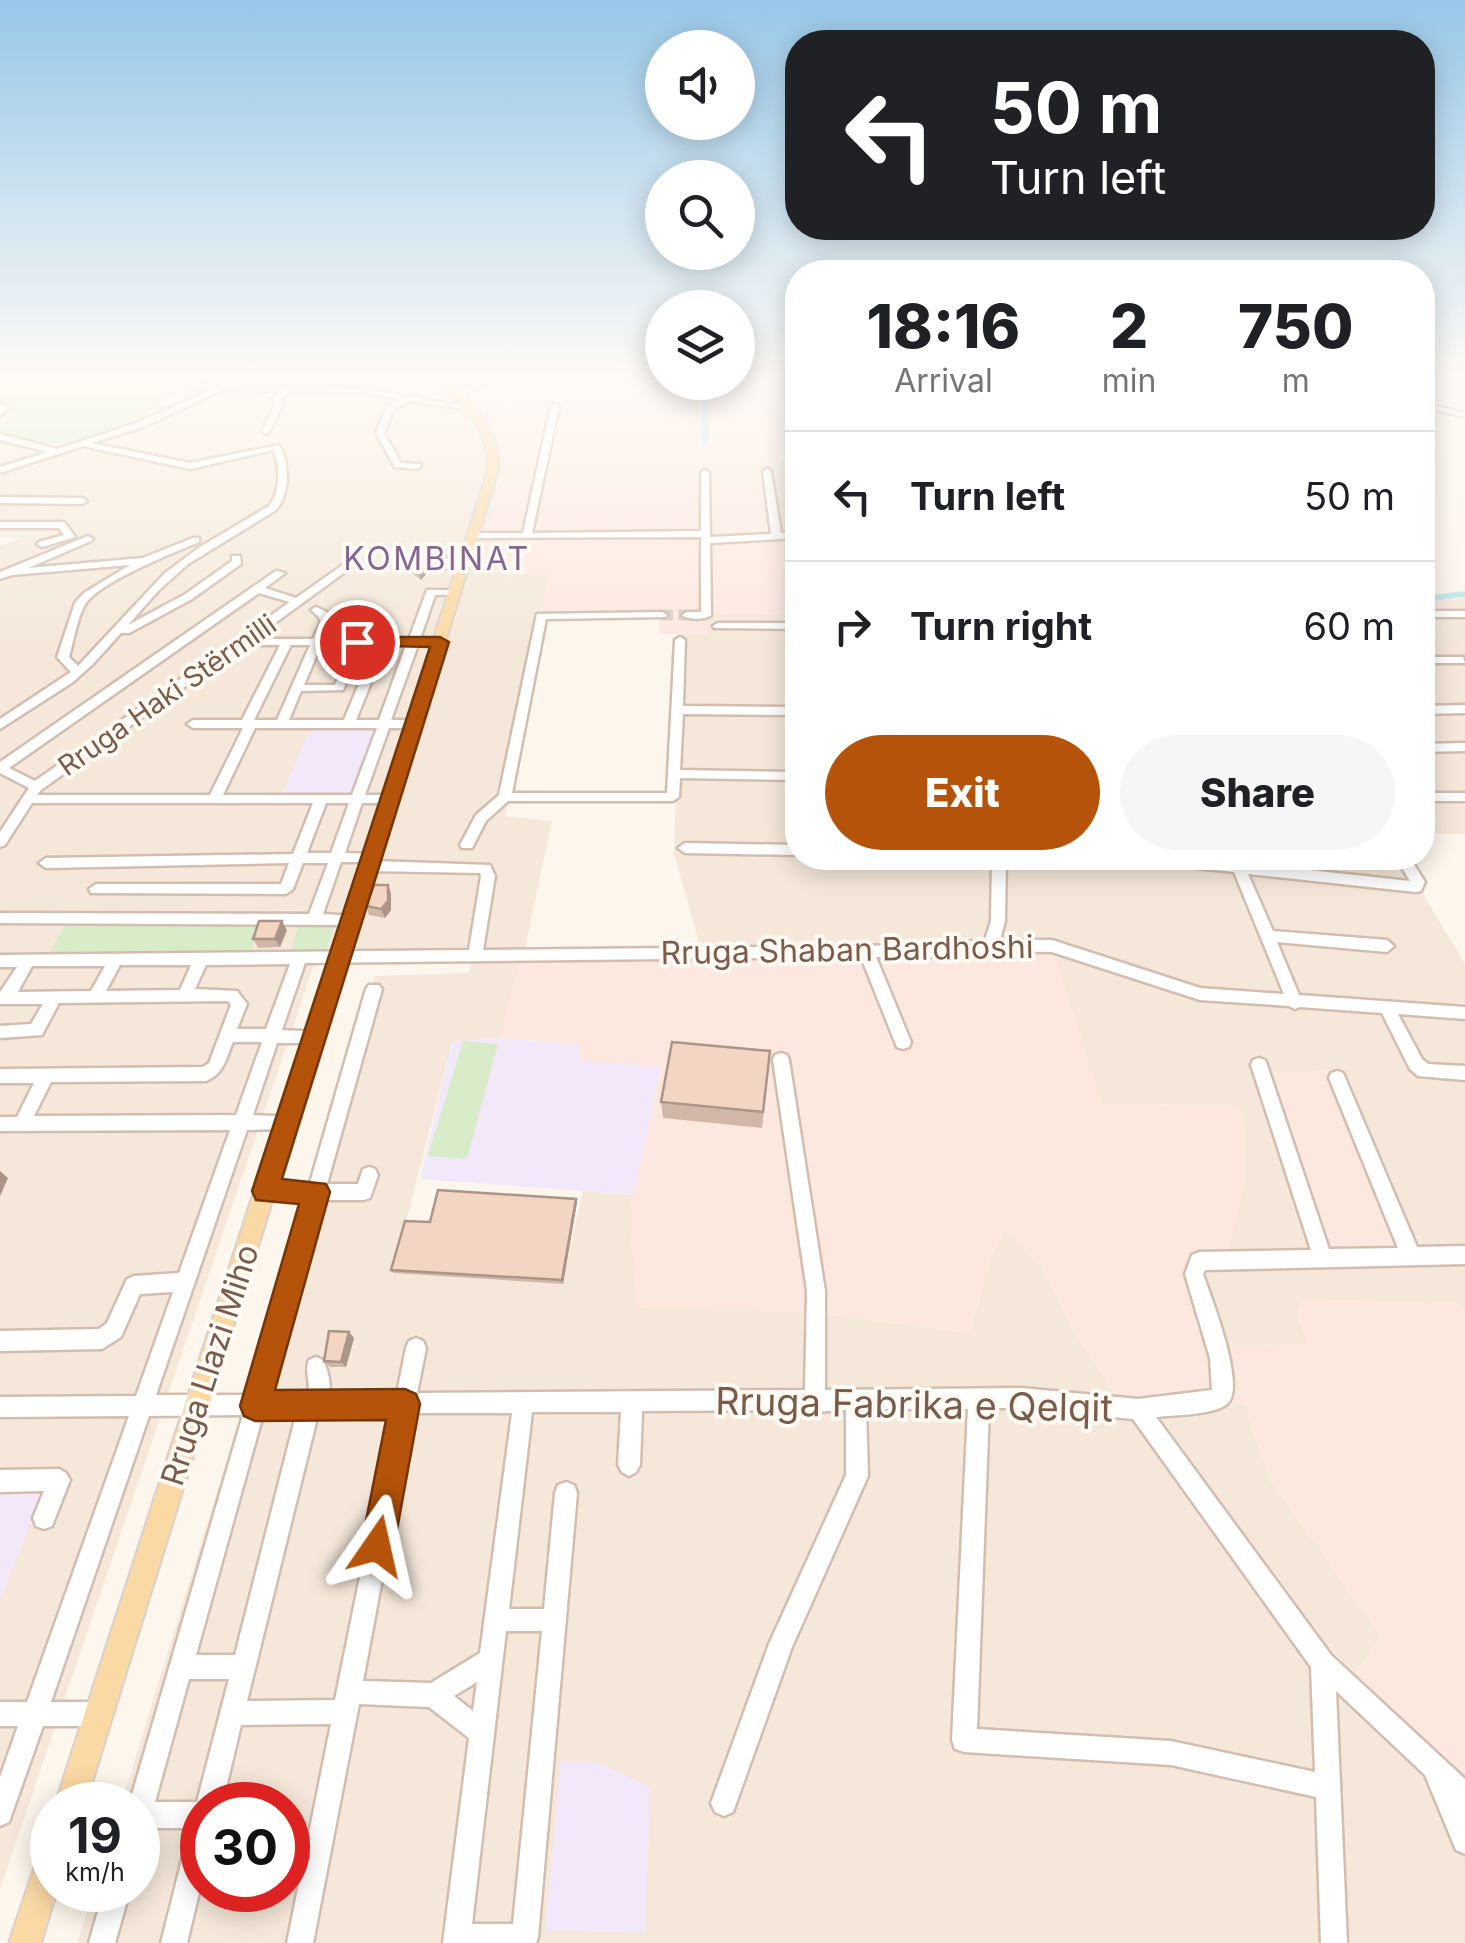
<!DOCTYPE html>
<html lang="en">
<head>
<meta charset="utf-8">
<style>
	:root { --surface:#fff; --page:#f6f6f6; --text:#202124; --muted:#757577; --line:#e0e0e0; --accent:#b45309 }
	body { margin:0; font-family:Inter,sans-serif; background:var(--page); color:var(--text); height:100vh; display:flex; flex-direction:column; font-size:38px; white-space:nowrap }
	* { box-sizing:border-box; margin:0 }
	p { font-size:32px; color:var(--muted) }
	.icon { flex:none; width:55px; height:55px; fill:none; stroke:currentColor; stroke-width:2; stroke-linecap:round; stroke-linejoin:round }
	.map { position:relative; flex:1; overflow:hidden }
	.sheet { position:absolute; left:785px; top:260px; width:650px; height:610px; display:flex; flex-direction:column; background:var(--surface); border-radius:40px; box-shadow:0 5px 25px #0003 }
	.sheet>* { flex:none }
	.banner { position:absolute; left:785px; top:30px; width:650px; height:210px; border-radius:40px; box-shadow:0 5px 25px #0003; background:#202124; color:#fff; overflow:hidden }
	.controls { position:absolute; left:645px; top:30px; display:grid; gap:20px }
	.controls a { display:grid; place-items:center; width:110px; height:110px; border-radius:50%; background:var(--surface); box-shadow:0 5px 25px #0003; font-size:50px }
	.speed { position:absolute; left:30px; top:1782px; display:flex; gap:20px; font-size:50px; font-weight:700; text-align:center }
	.speed>* { display:grid; place-content:center; width:130px; height:130px; border-radius:50%; background:var(--surface); box-shadow:0 5px 25px #0003; line-height:1 }
	.speed small { font-size:25px; font-weight:400 }
	.speed .limit { border:15px solid #d22; background:#fff; color:#111 }
	.pin { position:absolute; display:grid; place-items:center; width:85px; height:85px; color:#fff; margin:-42px; border:5px solid #fff; border-radius:50%; box-shadow:0 2px 10px #0007 }
	.me { position:absolute; width:110px; margin:-55px; rotate:11deg; stroke-linejoin:round; filter:drop-shadow(0 0 8px #0008) }
	.turn { display:flex; align-items:center; gap:35px; height:210px; padding:0 40px; font-size:45px }
	.turn .icon { width:130px; height:130px; stroke-width:2.5 }
	.turn b { display:block; font-size:70px; line-height:85px }
	.eta { display:flex; justify-content:space-evenly; align-items:center; height:170px; text-align:center }
	.eta b { font-size:60px; font-weight:800; line-height:70px }
	.cta { display:flex; gap:20px; margin-top:auto; padding:20px 40px }
	.cta a { flex:1; height:115px; border-radius:60px; background:var(--accent); color:#fff; font-size:40px; font-weight:800; line-height:115px; text-align:center }
	.cta a+a { background:var(--page); color:var(--text) }
	ul { padding:0; list-style:none }
	li { display:flex; align-items:center; gap:30px; height:130px; padding:0 40px; border-top:2px solid var(--line) }
	li div { flex:1 }
	li b { display:block; font-size:38px }
	li em { font-style:normal }
	.map>svg:first-child { display:block }
	.residential { fill:#f5e8da; fill-rule:evenodd }
	.commercial { fill:#fde8e0 }
	.education { fill:#f3e8fa }
	.green { fill:#d8ecc9 }
	.lines { fill:none; stroke-linecap:round; stroke-linejoin:round }
	.canal { fill:#bfe3e8; fill-rule:evenodd }
	.minor-tunnel { stroke:#dcd0c4; stroke-width:11; stroke-dasharray:11 5; stroke-linecap:butt }
	.minor-casing { stroke:#d1beb0; stroke-width:5 }
	.major-casing { stroke:#dad1cd; stroke-width:4 }
	.minor { fill:#fff; fill-rule:evenodd }
	.major { fill:#fbd9a5; fill-rule:evenodd }
	.wall { fill:#d1b7a8 }
	.shaded-wall { fill:#aa9588 }
	.building { fill:#f3d5c3; stroke:#aa9588; stroke-width:2.5 }
	.route { fill:#b45309; stroke:#753606; stroke-width:2.5 }
	.labels { text-anchor:middle; stroke-width:8; stroke-linejoin:round; paint-order:stroke }
	.far-street-label { font-size:28px; fill:#7a5c4d; stroke:#fffaf3 }
	.far-quarter-label { font-size:32px; letter-spacing:2.5px; fill:#846695; stroke:#fffaf3 }
	.street-label { font-size:32px; fill:#7a5c4d; stroke:#fffaf3 }
	.near-street-label { font-size:38px; fill:#7a5c4d; stroke:#fffaf3 }
</style>
</head>
<body>
<div class="map">
<svg width="1465" height="1943" viewBox="0 0 1465 1943">
	<rect width="100%" height="100%" fill="#fdf6ec"/>
	<!-- residential -->
	<path class="residential" d="M176,375H509L466,395L497,438L503,459L478,573L549,574L505,816L552,821L524,953L499,1038L452,1042L393,1273L562,1284L583,1191L634,1195L629,1216L817,1313L970,1333L991,1257L1005,1230L1043,1269L1074,1332L1244,1406L1271,1482L1381,1636L1465,1796V1943H77L94,1890H138V1805H121L375,976L468,973L475,956L315,962L0,1889V546L21,538L0,537V435L40,446L84,444L141,426L218,391ZM202,1805H288V1890H202Z
		M780,461H797V535H776Z
		M1465,598V834H1423L1422,602Z
		M775,613L797,614L798,858H1401L1465,964V1311L1454,1303L1308,1344L1217,1347L1194,1275L1243,1105L1102,1104L1091,1071L702,954L674,853L681,634L706,633V615Z"/>
	<!-- commercial -->
	<path class="commercial" d="M509,375H645L644,397L782,399L776,534L797,535V614L707,615V634H659V616H541L549,574L477,573L503,459L497,438L466,395Z
		M1052,946L1102,1104L1243,1105L1247,1176L1226,1259L1199,1261L1217,1347L1308,1344L1296,1313L1304,1299L1454,1303L1465,1311V1796L1345,1686L1380,1636L1271,1482L1244,1406L1223,1395L1121,1406L1074,1332L1043,1269L1005,1230L991,1257L970,1333L817,1313L637,1308L629,1216L661,1067L578,1060L580,1044L499,1038L521,956Z
		M1334,1071L1411,1256L1323,1258L1270,1095L1273,1072Z"/>
	<!-- education -->
	<path class="education" d="M311,727H376L352,794H282Z
		M499,1038L580,1044L579,1060L661,1067L634,1195L420,1179L452,1042Z
		M0,1493H42L0,1601Z
		M561,1761L596,1762L651,1787L645,1933L545,1930Z"/>
	<!-- green -->
	<path class="green" d="M0,375H158L204,394L190,400L175,394L157,402L173,410C106,436 73,456 0,435V417L8,407L0,403Z
		M300,920H336L324,957L289,958Z
		M261,924L250,954L48,955L65,925Z
		M463,1041L498,1044L467,1159L428,1156Z"/>
	<g class="lines">
		<!-- canal -->
		<path class="canal" d="M738,376H798V380H738Z
			M712,384L715,386L708,399L709,443L705,445L701,443L702,399L710,385Z
			M1465,591V597L1422,602V596Z"/>
		<!-- minor-tunnel -->
		<path class="minor-tunnel" d="M662,615H687"/>
		<!-- minor casing -->
		<g class="minor-casing">
			<path id="minor" d="M161,375H173L203,385L365,389L474,408L470,410L410,401L394,409L384,433L401,463L420,464L421,466L417,469L395,467L376,433L387,406L401,399L365,393L291,392L281,399L283,404L270,431L266,434L262,431L275,404L273,398L281,391L222,390L143,427L91,443L190,463L279,445C290,464 290,493 276,510L188,564L158,591L128,625L184,595L232,561V556H240L241,564L192,599L129,633H121L93,664L73,682L0,729V719L71,672L57,657L75,603L84,593L130,565L12,575L0,579V572L88,536L93,539L91,541L28,568L143,558L193,538H199V542C173,553 102,581 86,603C77,617 74,640 69,657L78,666L165,573L200,547L269,506C281,491 280,468 274,450L190,469L83,446L0,473V467L48,452L0,440V434L57,449L137,423L210,390L199,389Z
				M494,375H504L461,396L454,394Z
				M1422,402L1465,413V417L1422,407Z
				M0,403L9,407L0,416Z
				M555,404L559,406L532,533L701,531V473L705,470L709,473L710,537L771,534L763,471L767,468L771,471L781,533L798,532V538L710,543L711,615C705,620 688,620 682,615L687,612H701V537L470,538L468,536L473,533H523L551,406Z
				M0,497L82,498L87,501L82,504L0,503Z
				M0,522H62L65,523L75,537L42,547L37,544L39,542L64,535L59,528H0Z
				M347,562L356,564L253,639H313L321,622L318,616L311,610L316,607L327,612L331,622L324,639H353L366,608L371,605L376,608L364,639H409L427,590H460V594L435,595L420,639H440L445,642L440,645H418L391,720H414L420,724L414,728H389L365,795H390L396,799L390,803H362L345,853L377,854L379,857L374,861L490,865L495,876L483,950L936,945L985,940L991,921L992,858H1006L1005,921L1000,940H1052L1200,988L1284,994L1234,872L1150,863L1145,861L1143,858H1190L1233,862L1238,860L1244,863L1410,881L1396,858H1410L1425,882L1421,891L1416,892L1248,874L1273,931L1387,940L1394,946L1387,952L1277,942L1299,995L1465,1007V1019L1398,1014L1422,1059L1428,1064L1465,1066V1080L1418,1076L1410,1069L1382,1013L1300,1007L1295,1009L1289,1006L1200,1000L1052,952L991,951L936,957H876L911,1042L909,1047L903,1049L897,1047L861,957L305,963L282,1030L321,1032L323,1037L321,1042L315,1043H277L253,1115L293,1117L295,1122L293,1127L287,1129L247,1130L156,1395H248L305,1200L265,1199L259,1197L256,1191L259,1185L265,1183H310L366,989L369,985H379L382,989L327,1184H358L363,1169L369,1167L375,1169L378,1175L370,1198L364,1200H323L269,1394H308C311,1382 304,1371 309,1360L316,1357L323,1360C328,1372 331,1381 329,1394L397,1393L406,1348L409,1341L416,1338L423,1341L426,1348L417,1393L805,1390L807,1291L773,1060L775,1055L781,1053L787,1055L789,1060L825,1291V1390L1021,1388L1138,1399L1212,1390L1210,1358L1185,1274L1192,1255L1199,1252L1311,1250L1251,1065L1253,1060L1259,1058L1265,1060L1267,1065L1329,1249L1398,1248L1329,1078L1331,1073L1337,1071L1343,1073L1417,1247L1465,1246V1264L1205,1270L1203,1274C1211,1297 1247,1388 1227,1404C1214,1415 1174,1415 1156,1417L1331,1655L1465,1779V1854L1456,1850L1425,1775L1336,1691L1347,1943H1321L1316,1797L1171,1765L964,1752L955,1749L952,1740L968,1409H866L868,1476L792,1647L733,1812L724,1816L715,1812L711,1803L769,1644L846,1475V1410L815,1412L810,1410L642,1411L640,1465L636,1472L629,1476L622,1472L618,1465L621,1412H532L509,1609H544L555,1493L558,1485L566,1482L574,1485L577,1493L538,1937L536,1943H443L469,1738L429,1707L359,1704L313,1943H287L331,1724L241,1725L222,1805H202V1880L187,1943H161L190,1828H145L138,1831V1805H129L243,1415L149,1416L51,1702H99L108,1705L111,1714L108,1723L99,1726H43L9,1822L0,1826V1777L18,1726H0V1702H27L129,1416L0,1417V1397L136,1396L173,1292L140,1294L121,1337L102,1349L0,1351V1331L99,1329L107,1323L127,1279L134,1276L179,1273L230,1130L0,1131V1117H17L34,1083H0V1069L203,1067L209,1063L231,1005L228,1001L59,1003L42,1035L0,1038V1026L31,1024L43,1004H0V992L17,967H0V955L469,950L481,876L480,873L370,871L363,866L367,862H341L323,914L357,916L359,920L357,924L352,925L0,923V913L309,914L328,863H303L293,889L286,894L91,893L89,889L96,884H281L289,863L46,868L39,863L46,858L293,854L313,803H32L5,845L0,847V832L29,788L0,773V762L276,571L285,573L265,588L296,598ZM259,593L290,602L35,781L9,768ZM243,645H280L242,720H193L187,724L193,728H243L210,795H37L41,790ZM291,645H310L277,720H254ZM321,645H351L335,685H304ZM362,645H375L344,720H289L301,691L343,690ZM386,645H406L379,720H356ZM255,728H377L352,795H223ZM326,803H349L331,853H307ZM290,964L266,1029H237L247,1004L237,991L195,989L206,965ZM120,965H191L180,990L106,991ZM32,966H105L91,991L18,992ZM233,1042H262L236,1115L34,1116L51,1082L206,1081C224,1074 226,1058 233,1042ZM989,1408H1021L1133,1419L1311,1667L1315,1772L1171,1741L977,1729ZM413,1413H512L480,1653L431,1683L363,1681ZM318,1414H393L335,1700L247,1701ZM263,1415H296L235,1655H196ZM506,1631H542L513,1924H472ZM189,1679H229L197,1802H155ZM477,1682L473,1711L454,1696Z
				M1422,611H1465V617H1422Z
				M662,612L667,615L666,617L546,619L512,793H667L675,640L680,637L685,640L683,706L798,707V715L683,714L680,770L798,772V780L680,778L679,797L673,801H508L486,821L472,848H462L460,845L476,815L499,795L537,614Z
				M718,623H798V629L714,628L713,626Z
				M1422,657H1463L1465,663H1422Z
				M1465,705V713L1422,714V706Z
				M1465,743V751L1422,752V744Z
				M1422,793H1465V801H1422Z
				M685,843L798,845V855L685,853L678,848Z
				M59,1469L66,1473L70,1480L52,1526L44,1529L36,1526L33,1518L44,1491L0,1492V1470Z
				M104,1890H130L115,1943H89Z"/>
		</g>
		<!-- major casing -->
		<g class="major-casing">
			<path id="major" d="M424,375C453,375 484,414 494,439C498,449 498,460 498,471L85,1805H55L488,471C488,420 459,404 424,375Z
				M52,1844V1890H57L41,1943H9L41,1848Z"/>
		</g>
		<!-- minor -->
		<use href="#minor" class="minor"/>
		<!-- major -->
		<use href="#major" class="major"/>
	</g>
	<!-- wall -->
	<path class="wall" d="M447,555L450,570L427,573L421,580L413,574L410,565Z
		M388,885L391,894V910L385,918L369,915L366,906Z
		M287,930L280,947L258,948L253,939Z
		M770,1051L762,1128L663,1118L661,1102Z
		M577,1202L563,1284L393,1273L391,1270L430,1222Z
		M349,1332L354,1338L346,1367H330L324,1361Z"/>
	<!-- shaded-wall -->
	<path class="shaded-wall" d="M447,555L450,570L427,573L421,580L418,571L424,564Z
		M388,885L391,894V910L385,918L381,909Z
		M282,921L287,930L280,947L275,939Z
		M0,1171L8,1178L0,1196Z
		M576,1199L577,1202L563,1284L562,1280Z
		M349,1332L354,1338L346,1367L341,1362Z"/>
	<!-- building -->
	<path class="building" d="M414,555H447L448,561L424,564L418,571L410,565Z
		M374,885H388V901L381,909L366,906Z
		M259,921H282L275,939H253Z
		M672,1042L770,1051L763,1112L661,1102Z
		M438,1190L576,1199L562,1280L391,1270L405,1221L430,1222Z
		M329,1331L349,1332L341,1362L324,1361Z"/>
	<!-- sky -->
	<linearGradient id="sky" x2="0" y2="1"><stop stop-color="#97c7e8"/><stop offset="0.58" stop-color="#fefbf6"/><stop offset="1" stop-color="#fefbf6" stop-opacity="0"/></linearGradient>
	<rect width="1465" height="647" fill="url(#sky)"/>
	<!-- route -->
	<path class="route" d="M357,637H440L449,642L282,1179L326,1184L330,1192L275,1390L405,1389L416,1394L420,1404L394,1546L389,1558L377,1563L365,1558L361,1546L386,1420L255,1421L244,1416L240,1406L299,1204L256,1200L252,1191L430,647L351,645L348,642Z"/>
	<g class="labels">
		<!-- far-street labels -->
		<g class="far-street-label">
			<text transform="translate(167 695) rotate(-35)" y="10">Rruga Haki Stërmilli</text>
		</g>
		<!-- far-quarter labels -->
		<g class="far-quarter-label">
			<text x="437" y="570">KOMBINAT</text>
		</g>
		<!-- street labels -->
		<g class="street-label">
			<text transform="translate(847 950) rotate(-1)" y="11">Rruga Shaban Bardhoshi</text>
			<text transform="translate(210 1365) rotate(-72)" y="11">Rruga Llazi Miho</text>
		</g>
		<!-- near-street labels -->
		<g class="near-street-label">
			<text transform="translate(914 1405) rotate(1)" y="13">Rruga Fabrika e Qelqit</text>
		</g>
	</g>
</svg>
<div class="controls">
<a><svg class="icon" aria-label="sound" viewBox="0 0 24 24"><path d="M4 9h4l5-4v14l-5-4H4zM17 9q2 3 0 6"/></svg></a>
<a><svg class="icon" aria-label="search" viewBox="0 0 24 24"><circle cx="10" cy="10" r="6"/><path d="M15 15l6 6"/></svg></a>
<a><svg class="icon" aria-label="layers" viewBox="0 0 24 24"><path d="M12 4l9 5-9 5-9-5zM3 14l9 5 9-5"/></svg></a>
</div>
<div class="speed"><div>19<small>km/h</small></div><div class="limit">30</div></div>
<div class="pin" style="left:357px;top:642px;background:#d93025"><svg class="icon" aria-label="arrive" viewBox="0 0 24 24"><path d="M6 21V4h12l-3 4 3 4H6"/></svg></div>
<svg class="me" style="left:377px;top:1546px" viewBox="-20 -20 40 40"><path d="M0-17L14 15 0 8-14 15z" fill="#b45309" stroke="#fff" stroke-width="4"/></svg>
<div class="banner">
<div class="turn"><svg class="icon" aria-label="left" viewBox="0 0 24 24"><path d="M17 20v-9H6M10 6l-5 5 5 5"/></svg><div><b>50 m</b>Turn left</div></div>
</div>
<section class="sheet">
<div class="eta">
<div><b>18:16</b><p>Arrival</p></div>
<div><b>2</b><p>min</p></div>
<div><b>750</b><p>m</p></div>
</div>
<ul>
<li><svg class="icon" aria-label="left" viewBox="0 0 24 24"><path d="M17 20v-9H6M10 6l-5 5 5 5"/></svg><div><b>Turn left</b></div><em>50 m</em></li>
<li><svg class="icon" aria-label="right" viewBox="0 0 24 24"><path d="M7 20v-9h11M14 6l5 5-5 5"/></svg><div><b>Turn right</b></div><em>60 m</em></li>
</ul>
<div class="cta"><a>Exit</a><a>Share</a></div>
</section>
</div>
</body>
</html>
